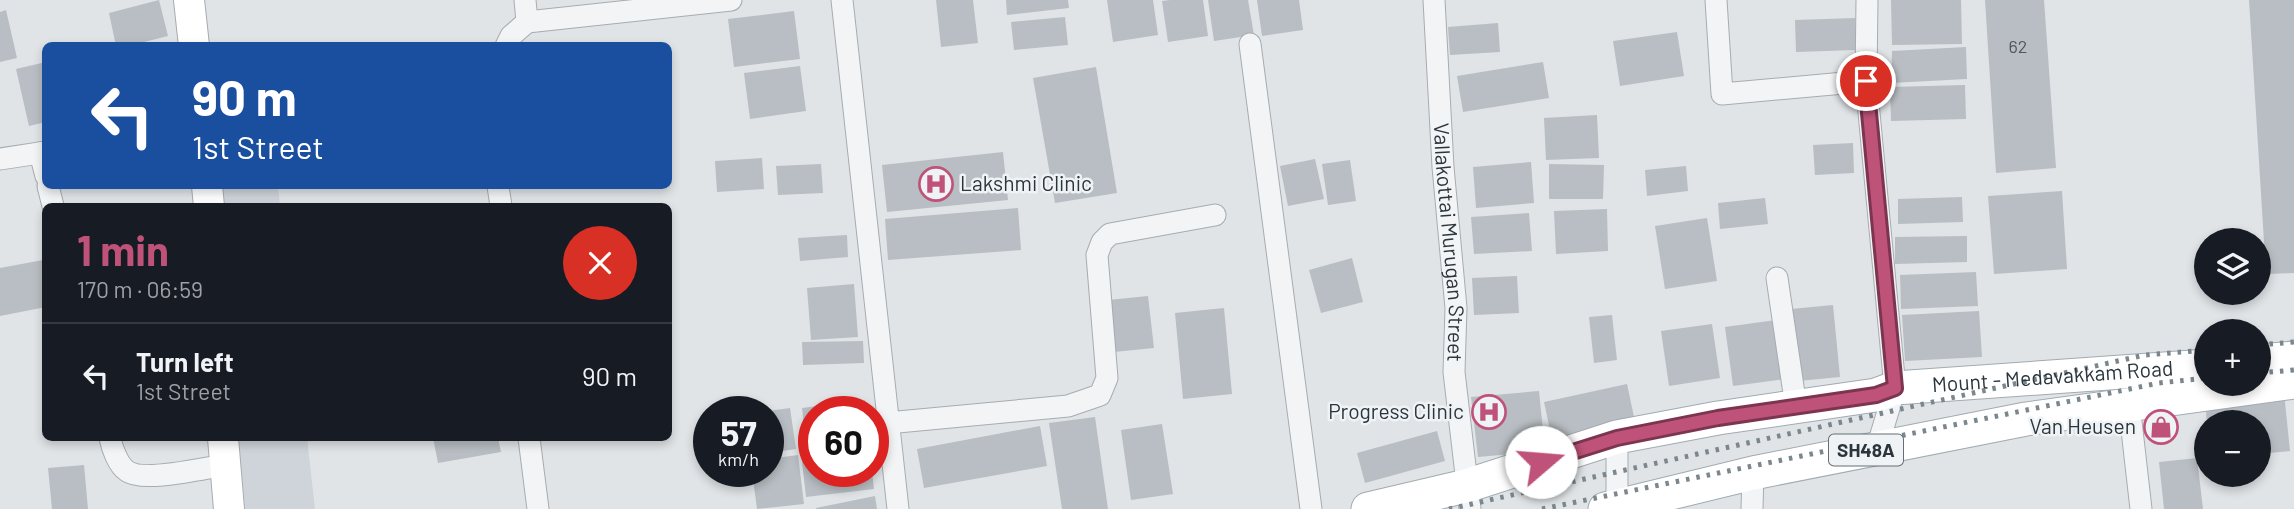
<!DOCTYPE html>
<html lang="en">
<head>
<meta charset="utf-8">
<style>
	:root { --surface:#171b24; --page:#242831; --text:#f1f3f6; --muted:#9ea1a6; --line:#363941; --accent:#bf5279 }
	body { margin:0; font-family:Barlow,sans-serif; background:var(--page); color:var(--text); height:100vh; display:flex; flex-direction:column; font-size:26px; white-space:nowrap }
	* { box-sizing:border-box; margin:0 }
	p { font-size:23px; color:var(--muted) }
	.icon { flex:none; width:38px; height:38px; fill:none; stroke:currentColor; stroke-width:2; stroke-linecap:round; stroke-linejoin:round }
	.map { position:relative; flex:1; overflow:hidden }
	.sheet { position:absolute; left:42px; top:203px; width:630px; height:238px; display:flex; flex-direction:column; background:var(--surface); border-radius:10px; box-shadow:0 4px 10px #0003 }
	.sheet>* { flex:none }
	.banner { position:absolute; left:42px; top:42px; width:630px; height:147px; border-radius:10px; box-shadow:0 4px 10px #0003; background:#1a4fa0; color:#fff; overflow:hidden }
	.controls { position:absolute; left:2194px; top:228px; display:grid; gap:14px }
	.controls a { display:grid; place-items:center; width:77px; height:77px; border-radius:50%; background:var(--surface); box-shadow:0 4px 10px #0003; font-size:35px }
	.speed { position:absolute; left:693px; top:396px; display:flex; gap:14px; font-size:35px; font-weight:700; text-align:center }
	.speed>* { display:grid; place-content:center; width:91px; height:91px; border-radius:50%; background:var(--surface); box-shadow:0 4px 10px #0003; line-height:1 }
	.speed small { font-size:18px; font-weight:400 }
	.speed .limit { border:10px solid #d22; background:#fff; color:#111 }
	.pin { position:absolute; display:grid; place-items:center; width:60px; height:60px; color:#fff; margin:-30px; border:4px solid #fff; border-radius:50%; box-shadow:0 2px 7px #0007 }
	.me { position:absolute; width:77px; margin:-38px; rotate:72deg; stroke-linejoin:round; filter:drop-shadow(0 0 5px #0008) }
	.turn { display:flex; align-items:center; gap:24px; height:147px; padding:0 35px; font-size:32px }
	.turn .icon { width:91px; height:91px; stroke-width:2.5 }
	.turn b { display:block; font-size:49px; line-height:60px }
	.round { display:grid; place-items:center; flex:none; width:74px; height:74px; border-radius:37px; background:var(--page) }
	.headline { display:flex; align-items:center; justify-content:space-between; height:119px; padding:0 35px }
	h1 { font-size:42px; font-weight:700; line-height:52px; color:var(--accent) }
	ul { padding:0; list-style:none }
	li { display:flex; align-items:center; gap:21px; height:105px; padding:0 35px; border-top:2px solid var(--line) }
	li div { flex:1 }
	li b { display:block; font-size:26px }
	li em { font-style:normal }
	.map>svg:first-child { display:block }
	.built { fill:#ced4d9 }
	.building { fill:#b8bec3 }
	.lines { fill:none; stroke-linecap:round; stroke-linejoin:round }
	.street-casing { stroke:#a6acb1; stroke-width:23 }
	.secondary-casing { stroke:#a6acb1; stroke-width:32 }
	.primary-casing { stroke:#a0abb2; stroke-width:35 }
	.street { stroke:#f2f4f6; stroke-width:21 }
	.secondary { stroke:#fff; stroke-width:30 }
	.primary { stroke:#fff; stroke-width:33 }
	.rail { stroke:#7b878f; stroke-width:5; stroke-dasharray:3.5 7; stroke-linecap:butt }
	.route-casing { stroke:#7c354f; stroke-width:18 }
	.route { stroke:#bf5279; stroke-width:12 }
	.labels { text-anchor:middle; stroke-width:5; stroke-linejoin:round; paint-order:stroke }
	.number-label { font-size:18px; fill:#4e575e }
	.shield { fill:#eff3f5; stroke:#656e74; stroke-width:2 }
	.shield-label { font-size:19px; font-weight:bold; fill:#2a353d }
	.poi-label { font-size:21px; fill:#2a353d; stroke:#eff3f5; text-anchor:end }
	.street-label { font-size:21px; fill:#2a353d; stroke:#eff3f5 }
</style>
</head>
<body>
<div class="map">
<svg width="2294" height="509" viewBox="0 0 2294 509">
	<rect width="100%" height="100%" fill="#e0e4e7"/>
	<!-- built -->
	<path class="built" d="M213,186H278L280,206H215Z
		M238,438H307L315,509H245Z"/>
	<!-- building -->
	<path class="building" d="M159,0L168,36L128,46H116L109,13Z
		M936,0H973L978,43L941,47Z
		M1006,0H1068L1069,8L1007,15Z
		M1107,0H1153L1158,35L1113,42Z
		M1170,0H1203L1208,36L1168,42L1162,1Z
		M1208,0H1248L1254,35L1214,41Z
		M1257,0H1299L1303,30L1262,36Z
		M1891,0H1961L1962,44L1892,45Z
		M1985,0H2044L2056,168L1996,173Z
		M2249,0H2294V273L2266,274Z
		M6,10L17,58L0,62V12Z
		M794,11L800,59L734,67L728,19Z
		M1065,17L1068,45L1014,50L1011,22Z
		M1855,18L1856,50L1796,52L1795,20Z
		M1498,23L1500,52L1450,55L1448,27Z
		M1677,32L1684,76L1620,86L1613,41Z
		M1966,47L1967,79L1891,83L1892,51Z
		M46,62V122L29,126L16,69Z
		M1543,62L1549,98L1463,112L1457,76Z
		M800,66L806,111L750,119L744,73Z
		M1096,67L1117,193L1055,203L1033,78Z
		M1965,85L1966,119L1891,121L1890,87Z
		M1597,115L1599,158L1546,160L1544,118Z
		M1853,143L1854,173L1815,175L1813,145Z
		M1003,152L1008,200L887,212L882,165Z
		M762,158L764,189L717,192L715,161Z
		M1315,159L1324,199L1288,206L1280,166Z
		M1350,160L1356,201L1328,205L1322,164Z
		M1531,162L1534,203L1476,208L1473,167Z
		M821,164L823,193L778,195L776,166Z
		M1549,164L1604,165L1603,199H1549Z
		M1686,166L1688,191L1647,196L1645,170Z
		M2062,191L2067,269L1994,274L1988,196Z
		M1962,197L1963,222L1898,224V199Z
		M1765,198L1768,224L1720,229L1718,203Z
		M1018,208L1021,250L888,260L885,219Z
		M1607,209L1608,251L1556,254L1554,211Z
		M1529,213L1532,251L1474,254L1471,217Z
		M1707,218L1717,281L1665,289L1655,226Z
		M847,235L848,257L800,261L798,238Z
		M1967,236V262L1895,264V237Z
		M1352,258L1363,302L1321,313L1309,270Z
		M43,260L46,275V307L0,316V268Z
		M1976,272L1978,306L1901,309L1900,275Z
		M1517,276L1519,313L1474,315L1472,278Z
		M854,284L858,337L811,340L807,288Z
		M1148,296L1154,348L1114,352L1108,300Z
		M1833,305L1840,377L1798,381L1791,309Z
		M1224,308L1232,394L1183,399L1175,313Z
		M1979,311L1982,357L1905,361L1902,315Z
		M1612,315L1617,360L1594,363L1589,317Z
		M1776,320L1786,379L1733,386L1725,327Z
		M1712,324L1720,378L1669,386L1661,331Z
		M863,341L864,363L803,365L802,342Z
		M1627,384L1637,431L1554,449L1544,402Z
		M1539,391L1545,451L1478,457L1471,397Z
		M2284,392L2290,451L2259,454V422H2207L2205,402Z
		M865,400L867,411H814V443L806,444L802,408Z
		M790,408L796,449L768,453V411Z
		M1095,417L1108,509H1062L1049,423Z
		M1162,424L1173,494L1131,500L1121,430Z
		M1040,426L1047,466L924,488L917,449Z
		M1437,431L1445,461L1365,483L1357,453Z
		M433,438H498L501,452L438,463Z
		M814,451V471H872L874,489L806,497L801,453Z
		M798,455L804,504L757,509L752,471H768V459Z
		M2197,458L2203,509H2164L2159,462Z
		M84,465L88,509H52L48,468Z
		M875,496L877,509H816V508Z"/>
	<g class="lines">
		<!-- street casing -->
		<g class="street-casing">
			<g id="street">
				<path d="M525,0L527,22"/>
				<path d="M842,0L898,509"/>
				<path id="s1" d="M1434,0L1443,167L1456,308L1454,372L1470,509"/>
				<path d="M1716,0L1722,94L1866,81"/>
				<path d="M1867,0L1866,81L1895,388L1877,448"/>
				<path d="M527,22L731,0"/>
				<path d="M1250,44L1311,509"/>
				<path d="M506,46L511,36L527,22"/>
				<path d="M40,153L46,176"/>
				<path d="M0,159L46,152"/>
				<path d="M48,186L53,206"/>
				<path d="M498,186L501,206"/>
				<path d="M1777,278L1796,407"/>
				<path d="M2129,404L2141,509"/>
				<path d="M887,423L1068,406L1100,395L1107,378L1097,255L1102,242L1110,234L1215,215"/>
				<path d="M1617,437V509"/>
				<path d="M110,438C112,448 118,465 127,471C143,483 204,468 225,465"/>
				<path d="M529,438L538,509"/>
				<path d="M1752,509L1753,473"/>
			</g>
		</g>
		<!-- secondary casing -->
		<g class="secondary-casing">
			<path id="secondary" d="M189,0L194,46
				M207,186L209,206
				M223,438L229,509"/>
		</g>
		<!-- primary casing -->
		<g class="primary-casing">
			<g id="primary">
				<path d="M2259,361L2294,358"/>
				<path id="s2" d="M1368,509L1466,486L1617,437L1718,418L1876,395L1895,388L2207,366"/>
				<path d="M1605,509L1753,473L2026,419L2294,382"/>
			</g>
		</g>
		<!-- street -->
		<use href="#street" class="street"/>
		<!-- secondary -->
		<use href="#secondary" class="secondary"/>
		<!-- primary -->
		<use href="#primary" class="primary"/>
		<!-- rail -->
		<path class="rail" d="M2259,345L2294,342
			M2259,373L2294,370
			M1449,509L2145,355L2207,350
			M1542,509L2159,383L2207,378"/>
	</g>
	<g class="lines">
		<!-- route casing -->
		<g class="route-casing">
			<path id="route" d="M1541,462L1617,438L1718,418L1876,395L1895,388L1866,81"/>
		</g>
		<!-- route -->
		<use href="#route" class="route"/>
	</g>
	<!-- icons -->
	<defs>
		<g id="hospital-ring" transform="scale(1.75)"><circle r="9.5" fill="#eff3f5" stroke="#bf5279" stroke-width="1.5"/><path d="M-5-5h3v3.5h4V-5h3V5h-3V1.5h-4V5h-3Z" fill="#bf5279"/></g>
		<g id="shop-ring" transform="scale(1.75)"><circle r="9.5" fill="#eff3f5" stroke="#bf5279" stroke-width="1.5"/><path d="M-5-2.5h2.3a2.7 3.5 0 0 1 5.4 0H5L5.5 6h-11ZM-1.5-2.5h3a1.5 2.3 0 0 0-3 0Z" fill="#bf5279"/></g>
	</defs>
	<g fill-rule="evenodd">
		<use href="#hospital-ring" x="936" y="184"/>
		<use href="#hospital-ring" x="1489" y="412"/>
		<use href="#shop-ring" x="2161" y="427"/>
	</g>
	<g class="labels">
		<!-- number labels -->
		<g class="number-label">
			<text x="2018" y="53">62</text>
		</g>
		<!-- shield labels -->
		<rect class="shield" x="1829" y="434.5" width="74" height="31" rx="5"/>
		<g class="shield-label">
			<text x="1866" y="457">SH48A</text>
		</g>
		<!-- poi labels -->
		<g class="poi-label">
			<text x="960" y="191" text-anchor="start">Lakshmi Clinic</text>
			<text x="1464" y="419">Progress Clinic</text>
			<text x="2136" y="434">Van Heusen</text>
		</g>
		<!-- street labels -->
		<g class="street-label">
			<text dy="7" stroke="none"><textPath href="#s1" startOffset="243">Vallakottai Murugan Street</textPath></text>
			<text dy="7" stroke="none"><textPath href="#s2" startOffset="700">Mount - Medavakkam Road</textPath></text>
		</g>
	</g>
</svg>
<div class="controls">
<a><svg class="icon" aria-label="layers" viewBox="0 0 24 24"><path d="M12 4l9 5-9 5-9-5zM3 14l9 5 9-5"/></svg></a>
<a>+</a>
<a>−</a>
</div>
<div class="speed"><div>57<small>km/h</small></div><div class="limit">60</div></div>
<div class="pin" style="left:1866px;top:81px;background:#d93025"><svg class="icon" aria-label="arrive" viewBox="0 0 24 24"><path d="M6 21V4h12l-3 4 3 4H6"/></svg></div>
<svg class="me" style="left:1541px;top:462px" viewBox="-20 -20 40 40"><circle r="19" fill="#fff"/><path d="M0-13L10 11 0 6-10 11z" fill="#bf5279"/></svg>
<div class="banner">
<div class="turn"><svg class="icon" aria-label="left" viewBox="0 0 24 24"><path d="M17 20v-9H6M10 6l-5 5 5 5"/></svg><div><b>90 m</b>1st Street</div></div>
</div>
<section class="sheet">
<div class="headline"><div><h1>1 min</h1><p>170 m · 06:59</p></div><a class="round" style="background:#d93025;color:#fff"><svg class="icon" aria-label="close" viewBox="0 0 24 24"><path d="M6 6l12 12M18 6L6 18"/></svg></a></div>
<ul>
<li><svg class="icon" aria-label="left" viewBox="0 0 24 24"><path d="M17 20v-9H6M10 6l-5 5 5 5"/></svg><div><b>Turn left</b><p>1st Street</p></div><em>90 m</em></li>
</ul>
</section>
</div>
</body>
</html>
